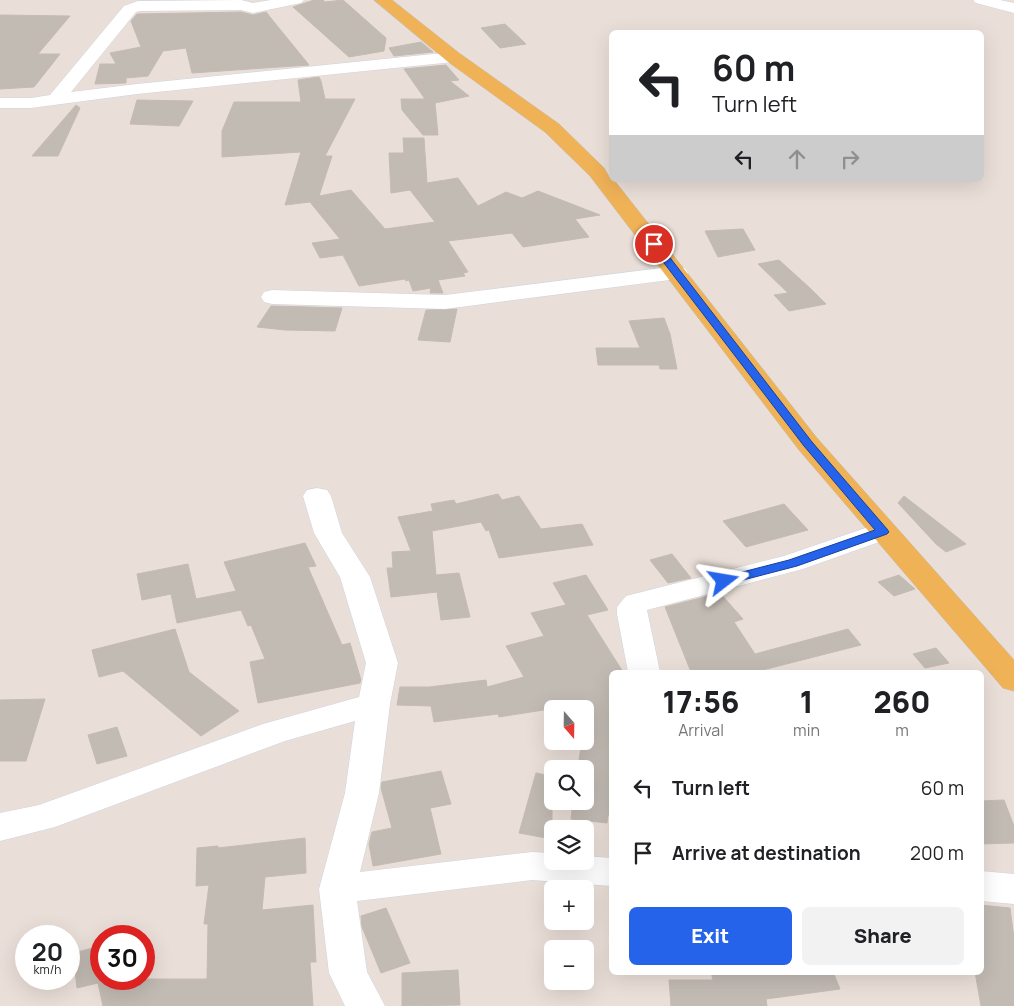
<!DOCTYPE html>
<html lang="en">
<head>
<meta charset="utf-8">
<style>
	:root { --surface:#fff; --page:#f2f2f2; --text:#202124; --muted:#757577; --accent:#2563eb }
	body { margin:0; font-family:Manrope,sans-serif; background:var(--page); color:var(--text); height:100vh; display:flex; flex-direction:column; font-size:19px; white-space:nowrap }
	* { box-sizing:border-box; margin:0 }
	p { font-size:16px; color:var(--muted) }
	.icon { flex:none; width:28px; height:28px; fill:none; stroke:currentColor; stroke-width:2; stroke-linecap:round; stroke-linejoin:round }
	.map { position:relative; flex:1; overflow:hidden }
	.drawer { position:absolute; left:609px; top:670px; width:375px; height:305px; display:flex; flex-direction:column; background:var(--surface); border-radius:8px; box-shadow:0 5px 20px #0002 }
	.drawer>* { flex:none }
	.banner { position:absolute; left:609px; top:30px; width:375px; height:152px; border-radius:8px; box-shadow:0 5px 20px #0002; background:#fff; color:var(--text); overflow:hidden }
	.needle { width:32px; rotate:160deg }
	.controls { position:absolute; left:544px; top:700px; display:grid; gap:10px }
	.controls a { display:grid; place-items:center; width:50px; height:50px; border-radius:8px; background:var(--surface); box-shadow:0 5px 20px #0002; font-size:25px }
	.speed { position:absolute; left:15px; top:925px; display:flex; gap:10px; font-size:25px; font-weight:700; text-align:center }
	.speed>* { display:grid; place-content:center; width:65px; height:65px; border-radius:50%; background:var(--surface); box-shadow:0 5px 20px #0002; line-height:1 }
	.speed small { font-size:12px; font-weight:400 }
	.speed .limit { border:8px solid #d22; background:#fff; color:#111 }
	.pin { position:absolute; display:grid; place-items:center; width:42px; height:42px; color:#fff; margin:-21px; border:2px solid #fff; border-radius:50%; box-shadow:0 1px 5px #0007 }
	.me { position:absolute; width:55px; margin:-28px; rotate:76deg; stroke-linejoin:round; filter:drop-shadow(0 0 4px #0008) }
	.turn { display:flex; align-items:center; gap:18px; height:105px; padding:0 20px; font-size:22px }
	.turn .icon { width:65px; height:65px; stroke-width:2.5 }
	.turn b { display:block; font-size:35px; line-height:42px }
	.lanes { display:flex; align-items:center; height:48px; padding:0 20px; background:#0003; justify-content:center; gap:25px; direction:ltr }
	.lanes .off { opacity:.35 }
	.eta { display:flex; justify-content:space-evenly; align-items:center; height:85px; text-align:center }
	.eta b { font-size:30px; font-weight:800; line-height:35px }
	.primary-button { display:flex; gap:10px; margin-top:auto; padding:10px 20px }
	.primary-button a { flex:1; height:58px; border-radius:8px; background:var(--accent); color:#fff; font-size:20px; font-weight:800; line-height:58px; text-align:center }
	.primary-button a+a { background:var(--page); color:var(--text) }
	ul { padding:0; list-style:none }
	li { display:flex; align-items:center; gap:15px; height:65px; padding:0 20px }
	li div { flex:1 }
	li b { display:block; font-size:19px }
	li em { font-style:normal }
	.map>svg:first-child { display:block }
	.building { fill:#c2bbb4; stroke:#c5bbb2 }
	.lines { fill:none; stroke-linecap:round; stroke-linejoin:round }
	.minor-casing { stroke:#cdd4e1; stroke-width:1 }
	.major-casing { stroke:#bebebe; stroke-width:1 }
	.minor { fill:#fff; fill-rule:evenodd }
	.major { fill:#f0b257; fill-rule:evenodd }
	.route { fill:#2563eb; stroke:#184099 }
</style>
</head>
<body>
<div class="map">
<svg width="1014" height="1006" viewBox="0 0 1014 1006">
	<rect width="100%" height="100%" fill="#eadfd8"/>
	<!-- building -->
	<path class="building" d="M314,0H323L325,2L343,0L386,38L384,51L349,57L293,7Z
		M241,12L253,15L266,12L309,65L192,73L186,48L163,51L148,76L126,78V83L95,84L100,64H116L110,53L141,47L131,21L137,14Z
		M0,15L70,16L38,54H60L34,87L0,89Z
		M505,24L526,44L500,48L481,28Z
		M421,42L433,52L394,56L389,48Z
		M446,65L459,80L450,81L469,96L435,103L438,135H423L402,110L401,99H425L404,69Z
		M319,77L321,81L325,99H355L325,156H332L319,196L351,190L385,229L435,222L410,190L391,193L389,153H404L403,138H424L427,183L458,178L478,206L506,192L522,198L538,191L600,215L575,219L589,237L523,247L512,233L448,241L468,272L463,273L465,276L438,280L443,293H430L431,288L413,291L409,280L406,281L405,279L359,286L343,255L320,258L312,243L340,239L310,202L285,205L301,152L222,157V131L234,102H301L298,80Z
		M137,100L193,101L179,126L130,124Z
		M76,105L80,108L58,156H32Z
		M743,229L755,250L718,257L705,231Z
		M779,260L811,289L826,304L789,311L774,295L788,293L758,264Z
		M271,306H272L342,308L335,331L285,330L257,327Z
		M457,309L450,342L418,340L426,310Z
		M664,318L670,334L677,369H660L659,365H598L596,348H640L629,321Z
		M498,494L502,500L519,496L541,529L582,524L593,545L499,558L489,530L486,531L481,522L432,531L436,575L459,573L470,617L441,620L437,592L391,597L387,568H393L392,552L411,551L398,517L433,511L431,504L454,500L456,504Z
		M904,496L966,544L946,552L936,544L898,503Z
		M784,504L808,530L746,547L723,521Z
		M305,543L316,566L308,567L342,645L350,643L361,680L360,683L258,703L250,662L265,659L251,625L248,626L241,610L177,623L171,594L142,600L137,574L188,564L196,599L236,591L224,562Z
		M672,554L691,578L668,583L650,560Z
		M586,575L608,610L587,615L623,672H611V815H608L607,823L571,819L573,801H585V782L593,783L579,760L582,741H585V709H550L499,717L498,714L434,722L431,706L397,705L400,687H429L486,680L487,687L524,677L506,646L544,636L531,613L566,605L553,583Z
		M899,575L915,589L894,596L878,582Z
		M720,593L743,619L734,622L755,654L848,629L861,645L755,672H691L665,607Z
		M175,629L189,672L239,711L201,736L123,671L99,677L92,650Z
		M936,648L949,663L925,668L913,654Z
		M45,699L26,761H0V700Z
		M117,727L127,756L97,764L88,735Z
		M441,771L451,804L430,808L441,854L373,866L369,844L372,832L392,828L381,788L382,782Z
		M536,773L552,776V839L519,833Z
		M1004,800L1014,826V843L981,844V801Z
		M305,838L306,873L265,877L262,910L313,905L316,962H310L313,1006H103L98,983L77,988L73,953L101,946V979H207L208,924H204L209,885L196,886L197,848L218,846V848Z
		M981,905L1010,908L1014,938V1006H981L975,972H981Z
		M386,908L410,963L381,973L362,927L361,916Z
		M458,970L460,1005L402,1006V973Z
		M711,972H833L840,989L766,999L767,1006H671L669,980H713Z"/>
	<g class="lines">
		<!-- minor casing -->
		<g class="minor-casing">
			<path id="minor" d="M241,0L253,3L271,0H304L301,3L253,13L241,10L140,11L136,12L71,92L137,84L453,52L459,53L461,57L459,61L453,62L137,94L31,108H0V98H31L50,95L124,6L138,1Z
				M973,0H1000L1014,3V13L976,3Z
				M677,266L685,268L688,273L685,278L445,309L272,304L264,302L261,297L264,292L272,290L445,295Z
				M317,488L327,490L331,496L342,533L370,577L398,663L390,704L379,793L360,872L532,852L552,853V861H585V856L611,858V886L532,880L357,901L367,972L385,1006H345L329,973L319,889L345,793L355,721L285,741L55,827L0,841V813L39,805L263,724L359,697L366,663L340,577L314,533L303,496L307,490Z
				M883,522L893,525L897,531L893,537L803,569L647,610L660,672H628L617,614V607L626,596L784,556Z
				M981,871L1014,874V904L981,901Z"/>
		</g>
		<!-- major casing -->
		<g class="major-casing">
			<path id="major" d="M374,0H392L459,53L559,124L604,168L611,180H614L817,438L1014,660V691L1003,688L799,450L590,176L545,132L447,61Z"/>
		</g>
		<!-- minor -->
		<use href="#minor" class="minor"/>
		<!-- major -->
		<use href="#major" class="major"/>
	</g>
	<!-- route -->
	<path class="route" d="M651,242H658L812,442L887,529L889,532L887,534L797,566L724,585L719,583L717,581L719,578L789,560L875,530L804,446L651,246Z"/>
</svg>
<div class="controls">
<a><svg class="needle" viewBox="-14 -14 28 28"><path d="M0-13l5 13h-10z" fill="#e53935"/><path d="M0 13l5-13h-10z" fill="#757577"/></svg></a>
<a><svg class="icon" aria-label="search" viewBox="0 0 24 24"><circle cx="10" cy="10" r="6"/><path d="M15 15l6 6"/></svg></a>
<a><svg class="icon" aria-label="layers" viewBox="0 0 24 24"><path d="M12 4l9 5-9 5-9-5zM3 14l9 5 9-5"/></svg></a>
<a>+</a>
<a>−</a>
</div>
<div class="speed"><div>20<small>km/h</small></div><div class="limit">30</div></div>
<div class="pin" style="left:654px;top:244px;background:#d93025"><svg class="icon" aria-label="arrive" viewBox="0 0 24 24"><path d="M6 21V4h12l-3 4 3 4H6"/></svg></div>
<svg class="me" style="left:724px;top:581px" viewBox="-20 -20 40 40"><path d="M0-17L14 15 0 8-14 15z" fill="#2563eb" stroke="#fff" stroke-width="4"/></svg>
<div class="banner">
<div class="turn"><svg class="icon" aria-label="left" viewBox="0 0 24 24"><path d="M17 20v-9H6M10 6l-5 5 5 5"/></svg><div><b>60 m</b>Turn left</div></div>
<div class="lanes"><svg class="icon" aria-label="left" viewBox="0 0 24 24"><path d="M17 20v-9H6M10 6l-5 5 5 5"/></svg><svg class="icon off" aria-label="ahead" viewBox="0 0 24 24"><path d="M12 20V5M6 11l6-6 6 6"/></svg><svg class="icon off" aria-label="right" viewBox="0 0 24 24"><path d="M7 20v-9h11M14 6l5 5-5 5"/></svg></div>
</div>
<section class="drawer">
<div class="eta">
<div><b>17:56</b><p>Arrival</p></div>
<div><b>1</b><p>min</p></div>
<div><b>260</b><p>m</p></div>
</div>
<ul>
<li><svg class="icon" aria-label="left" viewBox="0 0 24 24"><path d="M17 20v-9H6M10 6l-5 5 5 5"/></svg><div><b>Turn left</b></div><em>60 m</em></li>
<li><svg class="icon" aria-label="arrive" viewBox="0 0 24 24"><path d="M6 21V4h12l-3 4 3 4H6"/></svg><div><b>Arrive at destination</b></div><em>200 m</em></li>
</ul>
<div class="primary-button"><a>Exit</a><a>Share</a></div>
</section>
</div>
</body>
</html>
